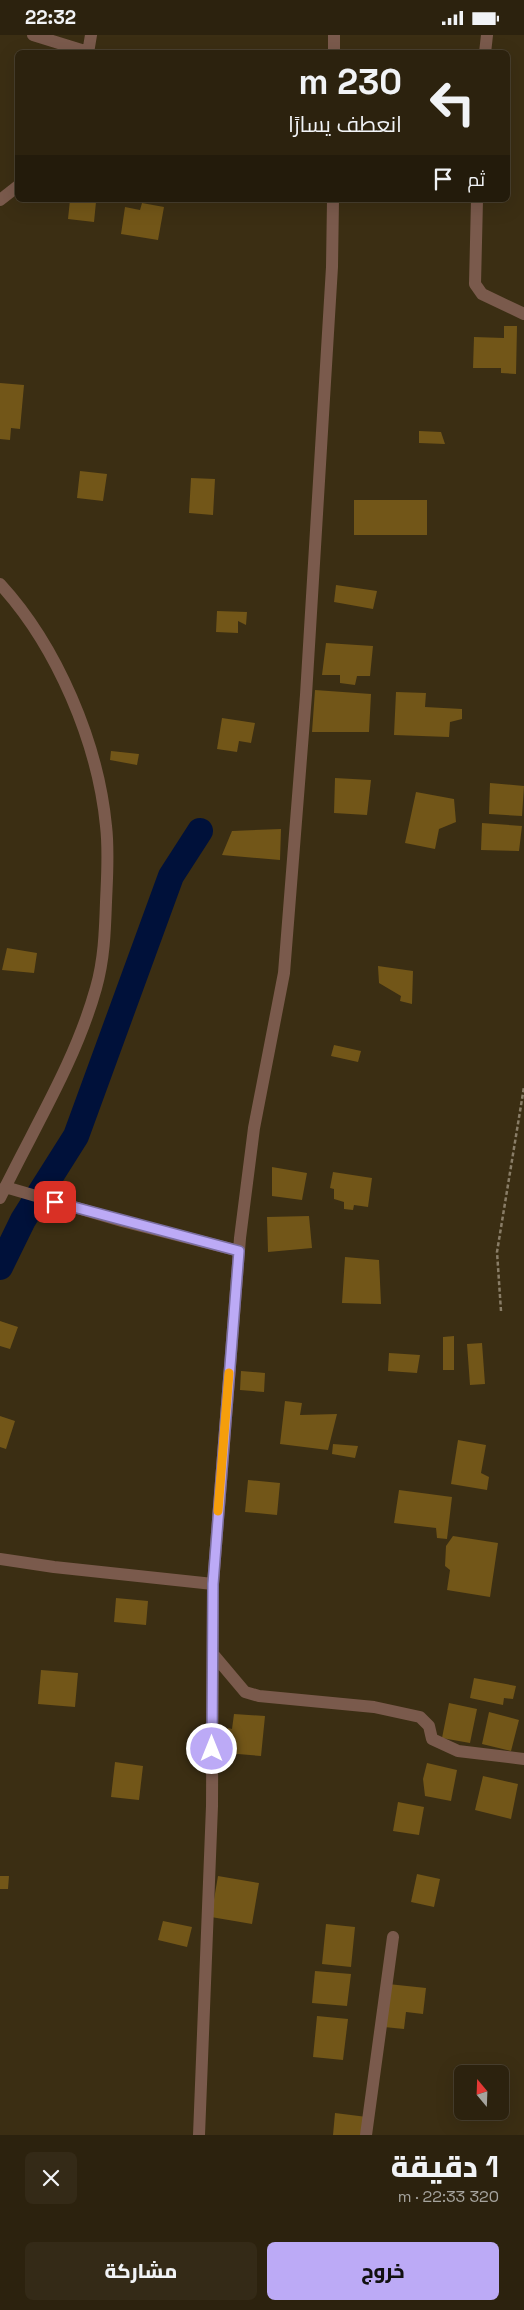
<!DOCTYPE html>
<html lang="ar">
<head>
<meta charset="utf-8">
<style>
	:root { --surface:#2c220e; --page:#342a17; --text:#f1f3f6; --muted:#a6a49e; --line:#483f2e; --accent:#bcaaf6 }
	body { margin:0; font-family:"Space Grotesk",Cairo,sans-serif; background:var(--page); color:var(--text); direction:rtl; height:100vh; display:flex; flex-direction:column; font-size:19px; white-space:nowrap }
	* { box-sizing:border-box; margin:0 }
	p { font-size:16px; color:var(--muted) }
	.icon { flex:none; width:28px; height:28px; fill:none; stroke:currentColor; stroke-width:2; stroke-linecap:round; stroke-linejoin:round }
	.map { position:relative; height:2100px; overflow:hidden; direction:ltr }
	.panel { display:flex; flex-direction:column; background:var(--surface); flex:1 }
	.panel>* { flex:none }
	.banner { position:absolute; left:15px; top:15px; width:495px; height:152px; border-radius:8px; box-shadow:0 5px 20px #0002,0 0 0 1px var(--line); direction:rtl; background:#2c220e; color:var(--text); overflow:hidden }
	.needle { width:32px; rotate:341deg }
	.buttons { position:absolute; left:454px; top:2030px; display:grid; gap:10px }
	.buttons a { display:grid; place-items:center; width:55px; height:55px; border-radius:8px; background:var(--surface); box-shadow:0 5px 20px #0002,0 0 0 1px var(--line); font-size:25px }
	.pin { position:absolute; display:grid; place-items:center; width:42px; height:42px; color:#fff; margin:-21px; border-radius:10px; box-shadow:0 2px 8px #0006 }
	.me { position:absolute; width:55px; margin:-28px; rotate:0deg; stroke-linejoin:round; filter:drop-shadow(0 0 4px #0008) }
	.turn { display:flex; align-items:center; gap:18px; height:105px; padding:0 25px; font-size:22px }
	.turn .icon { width:65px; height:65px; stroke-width:2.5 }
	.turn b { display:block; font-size:35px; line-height:42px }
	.then { display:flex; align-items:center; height:48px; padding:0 25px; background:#0003; gap:10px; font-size:19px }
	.round { display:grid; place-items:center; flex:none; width:52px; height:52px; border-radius:8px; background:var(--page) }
	.overview { display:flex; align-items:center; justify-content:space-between; height:85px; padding:0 25px }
	h1 { font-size:30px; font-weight:800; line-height:38px }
	.action { display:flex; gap:10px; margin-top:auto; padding:10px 25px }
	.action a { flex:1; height:58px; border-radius:8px; background:var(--accent); color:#111; font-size:20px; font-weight:800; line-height:58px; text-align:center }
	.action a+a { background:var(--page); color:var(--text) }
	.status { display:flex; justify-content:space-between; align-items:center; height:35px; padding:0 25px; background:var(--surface); direction:ltr }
	.status svg { height:14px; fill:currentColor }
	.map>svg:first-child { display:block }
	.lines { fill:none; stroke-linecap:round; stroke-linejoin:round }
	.river { stroke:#00113a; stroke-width:26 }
	.building { fill:#725618 }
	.path { stroke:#897d67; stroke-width:2.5; stroke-dasharray:4 2.5; stroke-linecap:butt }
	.street { stroke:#7a5a4c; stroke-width:12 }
	.route-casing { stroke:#7a6ea0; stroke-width:12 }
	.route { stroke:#bcaaf6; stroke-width:9 }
	.slow { stroke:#f59e0b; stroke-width:9 }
</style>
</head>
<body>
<div class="status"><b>22:32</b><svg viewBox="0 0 49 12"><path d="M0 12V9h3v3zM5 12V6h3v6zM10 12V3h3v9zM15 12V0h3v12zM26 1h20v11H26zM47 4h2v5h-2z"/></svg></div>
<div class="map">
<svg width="524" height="2100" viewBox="0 0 524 2100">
	<rect width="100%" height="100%" fill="#3b2e13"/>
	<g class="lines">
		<!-- river -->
		<path class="river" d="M0,1232L23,1185L76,1101L171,841L200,796"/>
	</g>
	<!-- building -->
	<path class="building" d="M70,165L96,167L94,187L68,184Z
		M142,168L164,172L158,205L121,199L125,172L140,175Z
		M504,291H517L516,339L501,338V333H473L474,302L504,303Z
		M0,348L24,350L20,394L11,393L10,405L0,404Z
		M419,396L441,397L445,409L419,408Z
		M80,436L107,439L103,466L77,463Z
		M191,443L215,444L213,480L189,478Z
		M354,465H427V500H354Z
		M336,550L377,556L373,574L334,567Z
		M217,576L247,577L246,590L238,586V598L216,597Z
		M326,608L373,611L370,641H357L355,650L340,648V640H322Z
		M315,655L371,659L369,697H312Z
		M396,657L426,658L425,672L462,674V684L450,687L449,702L394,700Z
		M222,683L255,688L251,708L239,706L237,717L217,714Z
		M111,716L139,719L137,730L110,725Z
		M335,743L371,745L367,780L334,778Z
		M490,748L524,751L522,781L489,779Z
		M416,757L454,764L456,787L439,794L435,814L405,808Z
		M482,788L522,791L519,816L481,815Z
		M281,794L280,825L222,820L232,796Z
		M7,913L37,918L34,938L2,935Z
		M378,931L413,936L412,969L400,966L401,961L379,948Z
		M334,1010L361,1016L358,1027L331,1021Z
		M272,1132L307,1138L302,1165L272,1161Z
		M333,1137L372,1143L368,1172L354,1170L353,1175L344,1174V1167L334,1164V1154L330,1153Z
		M309,1181L312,1213L268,1217L267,1182Z
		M345,1222L379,1225L381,1269L342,1268Z
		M0,1286L18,1292L10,1314L0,1311Z
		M454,1301V1335H443V1302Z
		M482,1308L485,1349L470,1350L467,1309Z
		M389,1318L420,1320L417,1338L388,1336Z
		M241,1336L265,1338L264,1357L240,1355Z
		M285,1366L302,1368L300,1380L337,1379L328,1415L280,1409Z
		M0,1381L15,1386L6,1414L0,1412Z
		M458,1405L486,1410L481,1438L489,1442L487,1455L451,1449Z
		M333,1409L358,1411L355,1423L332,1419Z
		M248,1445L280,1448L277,1480L245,1477Z
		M399,1455L452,1462L447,1504L437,1503L436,1493L394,1488Z
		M453,1501L498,1508L490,1562L447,1555L450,1535L445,1531L446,1511Z
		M116,1563L148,1566L146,1590L114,1587Z
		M41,1635L78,1638L75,1672L38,1669Z
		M474,1643L516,1651L513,1664L504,1663L503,1670L470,1663Z
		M449,1668L477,1674L470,1708L442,1703Z
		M489,1677L519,1685L511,1716L482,1709Z
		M234,1679L265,1681L261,1721L226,1718L228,1693L232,1694Z
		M115,1727L143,1731L139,1765L111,1762Z
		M427,1728L457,1735L451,1766L425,1761L423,1744Z
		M483,1741L518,1749L511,1784L475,1775Z
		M398,1767L424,1772L419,1800L393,1796Z
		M417,1839L440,1844L434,1872L411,1867Z
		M0,1841H9L8,1854H0Z
		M218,1841L259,1848L252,1889L211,1882Z
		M163,1886L192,1892L187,1912L158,1905Z
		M326,1889L355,1892L351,1932L322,1929Z
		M315,1936L351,1939L347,1971L312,1968Z
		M388,1949L426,1953L423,1979L406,1977L404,1994L384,1992Z
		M317,1981L348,1984L343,2025L313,2022Z
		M335,2078L367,2082L365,2100H333Z"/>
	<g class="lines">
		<!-- path -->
		<path class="path" d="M501,1276L497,1217L524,1052"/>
		<!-- street -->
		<path class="street" d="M33,0L88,17
			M334,0V18
			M88,18L91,0
			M485,18L487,0
			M0,165L18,151
			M477,165L475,249L482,259L524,279
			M0,549C57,611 98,708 106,791C109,816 107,843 106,867C105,897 104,925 96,953C75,1028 33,1094 0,1163
			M5,1152L122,1186L239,1216
			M0,1524L54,1532L213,1549
			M213,1619L245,1657L259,1661L374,1672L420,1682L429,1691L432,1704L458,1716L524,1724
			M199,2100L212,1771L213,1549L240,1203L254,1093L284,938L306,660L332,232L333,165
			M366,2100L393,1902"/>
	</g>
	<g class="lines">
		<!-- route casing -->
		<g class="route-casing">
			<path id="route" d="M55,1167L239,1216L213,1549L212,1714"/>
		</g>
		<!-- route -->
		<use href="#route" class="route"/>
		<!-- slow -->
		<path class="slow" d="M218,1476L229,1338"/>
	</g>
</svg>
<div class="buttons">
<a><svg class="needle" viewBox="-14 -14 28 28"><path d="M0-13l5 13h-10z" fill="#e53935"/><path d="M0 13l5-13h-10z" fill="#a6a49e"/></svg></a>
</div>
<div class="pin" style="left:55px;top:1167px;background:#d93025"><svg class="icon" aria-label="arrive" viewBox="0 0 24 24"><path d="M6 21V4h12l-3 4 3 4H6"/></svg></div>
<svg class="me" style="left:212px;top:1714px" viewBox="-20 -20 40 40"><circle r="17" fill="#bcaaf6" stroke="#fff" stroke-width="3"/><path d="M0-11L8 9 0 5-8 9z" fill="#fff"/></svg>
<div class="banner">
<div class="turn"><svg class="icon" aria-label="left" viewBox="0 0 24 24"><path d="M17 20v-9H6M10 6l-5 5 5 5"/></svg><div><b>230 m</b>انعطف يسارًا</div></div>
<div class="then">ثم<svg class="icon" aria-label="arrive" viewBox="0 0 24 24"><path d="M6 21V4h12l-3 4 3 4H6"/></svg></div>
</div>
</div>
<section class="panel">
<div class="overview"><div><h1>1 دقيقة</h1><p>320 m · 22:33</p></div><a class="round"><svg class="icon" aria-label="close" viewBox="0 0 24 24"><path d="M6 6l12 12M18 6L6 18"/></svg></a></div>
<div class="action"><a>خروج</a><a>مشاركة</a></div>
</section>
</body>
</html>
